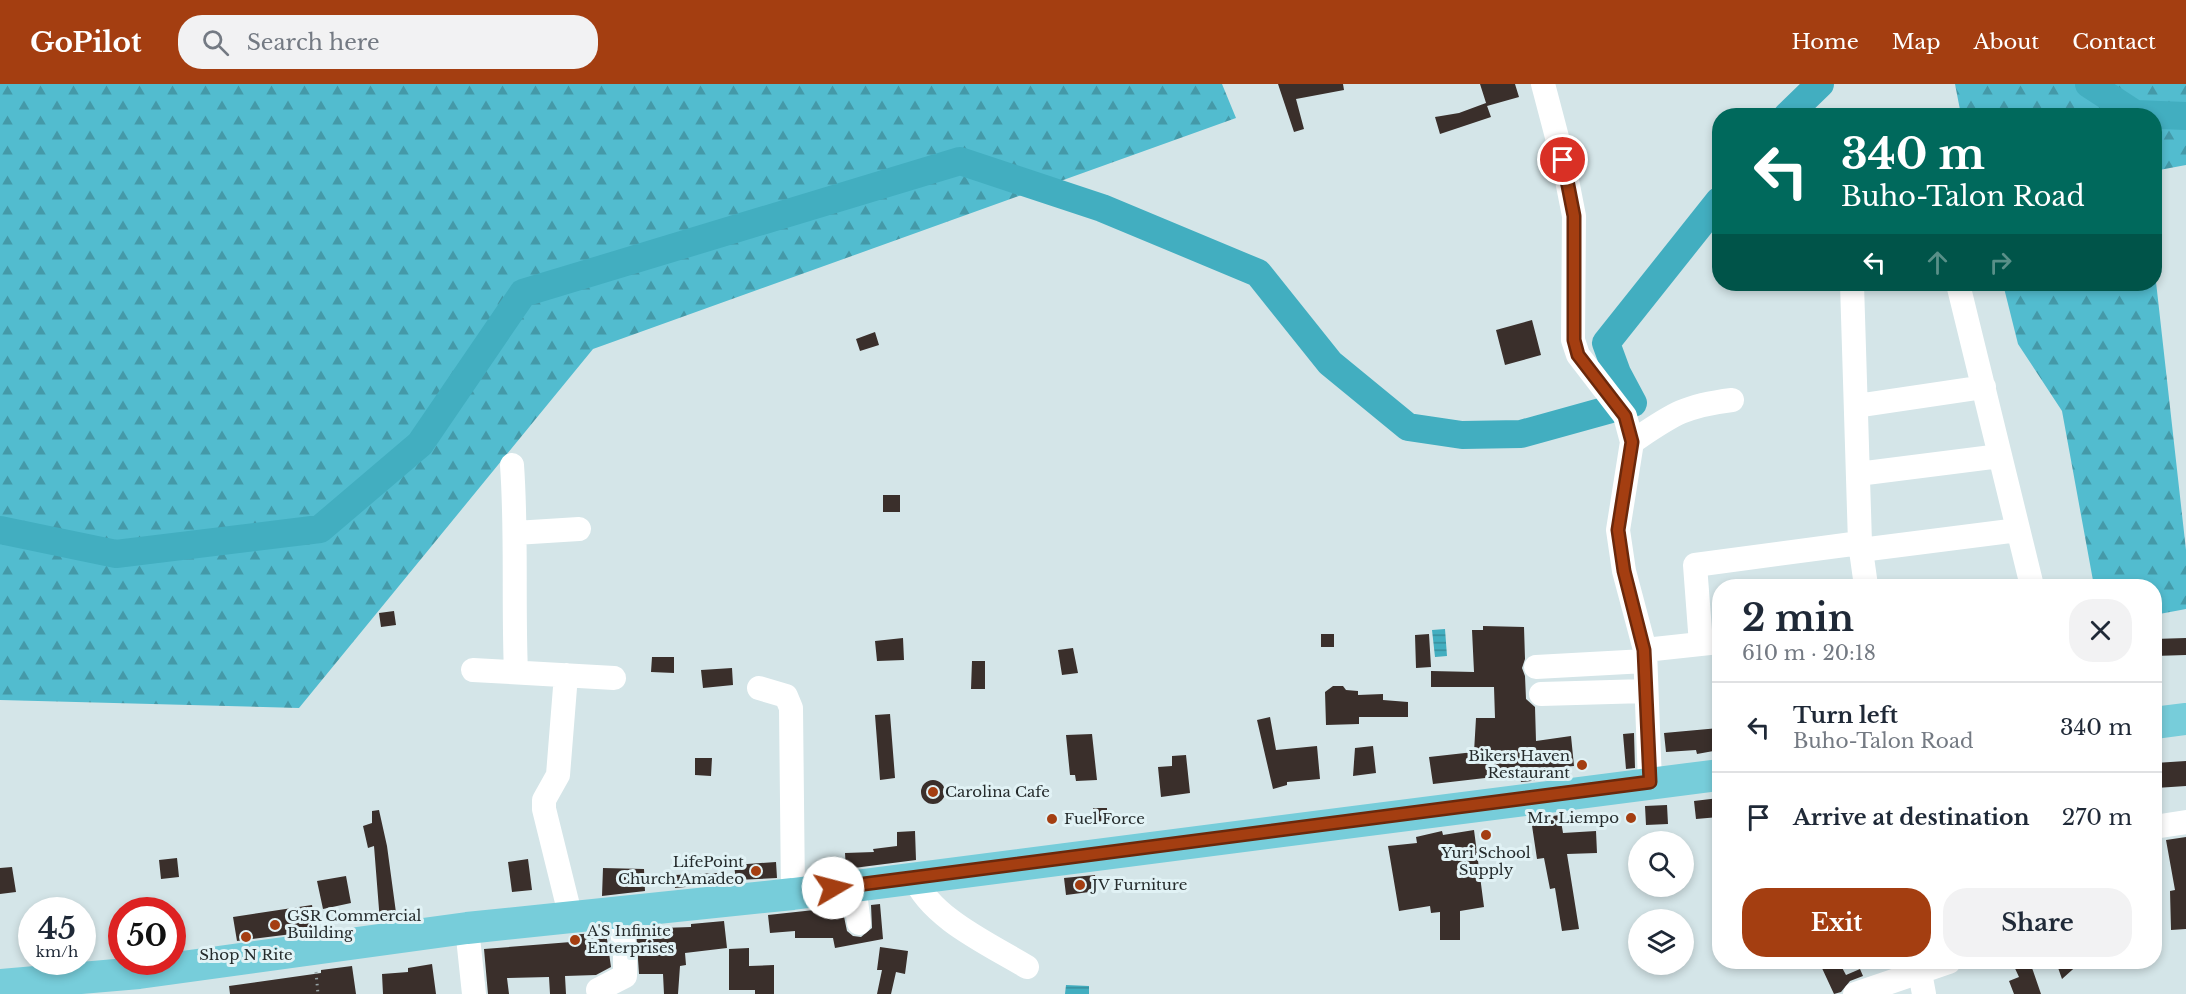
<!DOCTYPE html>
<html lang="en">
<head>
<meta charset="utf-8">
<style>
	:root { --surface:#fff; --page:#f2f2f3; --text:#1f2937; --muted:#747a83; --line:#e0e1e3; --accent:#a43e11 }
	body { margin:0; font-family:"Libre Baskerville",serif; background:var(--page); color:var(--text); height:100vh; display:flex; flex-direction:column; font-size:22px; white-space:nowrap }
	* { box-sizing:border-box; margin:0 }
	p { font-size:20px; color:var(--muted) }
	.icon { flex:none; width:33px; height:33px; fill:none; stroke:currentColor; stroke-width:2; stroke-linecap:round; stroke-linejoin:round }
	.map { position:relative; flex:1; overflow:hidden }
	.side { position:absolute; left:1712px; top:495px; width:450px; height:390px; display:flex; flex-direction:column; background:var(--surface); border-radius:24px; box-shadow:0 3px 9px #0003 }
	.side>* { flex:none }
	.guide { position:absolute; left:1712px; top:24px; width:450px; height:183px; border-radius:24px; box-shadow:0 3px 9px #0003; background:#00695c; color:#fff; overflow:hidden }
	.fabs { position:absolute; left:1628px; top:747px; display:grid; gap:12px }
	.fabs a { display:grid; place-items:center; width:66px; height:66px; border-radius:50%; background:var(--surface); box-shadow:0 3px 9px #0003; font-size:30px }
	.speed { position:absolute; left:18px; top:813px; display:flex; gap:12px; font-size:30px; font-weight:700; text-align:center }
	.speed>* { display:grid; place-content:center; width:78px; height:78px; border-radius:50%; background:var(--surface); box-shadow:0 3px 9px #0003; line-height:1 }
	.speed small { font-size:15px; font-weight:400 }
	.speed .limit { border:9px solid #d22; background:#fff; color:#111 }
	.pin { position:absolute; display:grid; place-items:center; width:51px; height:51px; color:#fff; margin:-26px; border:3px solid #fff; border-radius:50%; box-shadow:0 2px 6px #0007 }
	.me { position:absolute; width:66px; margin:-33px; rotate:82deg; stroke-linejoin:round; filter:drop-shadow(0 0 4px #0008) }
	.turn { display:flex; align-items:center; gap:21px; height:126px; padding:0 30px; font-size:27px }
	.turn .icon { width:78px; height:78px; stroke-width:2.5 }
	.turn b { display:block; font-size:42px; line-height:51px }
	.lanes { display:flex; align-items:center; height:57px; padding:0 30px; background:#0003; justify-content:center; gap:30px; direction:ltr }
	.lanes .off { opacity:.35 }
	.round { display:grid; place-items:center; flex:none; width:63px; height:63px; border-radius:24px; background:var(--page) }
	.summary { display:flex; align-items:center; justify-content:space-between; height:102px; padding:0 30px }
	h1 { font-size:36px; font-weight:800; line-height:45px }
	.primary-button { display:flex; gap:12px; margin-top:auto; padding:12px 30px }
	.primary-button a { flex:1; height:69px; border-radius:24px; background:var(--accent); color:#fff; font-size:24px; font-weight:800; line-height:69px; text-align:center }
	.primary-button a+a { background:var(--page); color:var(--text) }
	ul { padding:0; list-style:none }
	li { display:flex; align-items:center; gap:18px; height:90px; padding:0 30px; border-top:2px solid var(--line) }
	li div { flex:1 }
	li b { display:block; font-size:22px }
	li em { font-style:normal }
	header { display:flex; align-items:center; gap:36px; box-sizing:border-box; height:84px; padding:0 30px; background:var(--accent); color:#fff }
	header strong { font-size:28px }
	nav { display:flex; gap:33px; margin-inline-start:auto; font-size:21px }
	.search { width:420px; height:54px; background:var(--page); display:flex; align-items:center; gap:15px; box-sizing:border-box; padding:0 21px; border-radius:24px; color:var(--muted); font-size:22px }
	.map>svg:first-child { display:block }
	.forest { fill:url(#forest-firs) }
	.water { fill:url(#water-rules) }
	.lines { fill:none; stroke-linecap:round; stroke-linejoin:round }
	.river { stroke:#42aec0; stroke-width:28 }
	.building { fill:#3a2f2b }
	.path { stroke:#96a3a5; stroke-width:3; stroke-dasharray:1.5 4.5; stroke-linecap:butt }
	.minor { stroke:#fff; stroke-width:24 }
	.major { stroke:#77cdda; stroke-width:32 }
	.route-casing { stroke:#6b280b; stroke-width:15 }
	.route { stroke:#a43e11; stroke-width:10 }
	.poi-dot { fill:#a43e11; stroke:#e1f2f5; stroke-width:2 }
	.labels { text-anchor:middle; stroke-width:6; stroke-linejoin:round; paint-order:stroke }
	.poi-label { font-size:15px; fill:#252b2c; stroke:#e1f2f5; text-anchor:start }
</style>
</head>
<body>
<header>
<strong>GoPilot</strong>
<div class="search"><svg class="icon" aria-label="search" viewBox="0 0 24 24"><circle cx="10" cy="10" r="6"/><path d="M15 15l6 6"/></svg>Search here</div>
<nav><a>Home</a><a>Map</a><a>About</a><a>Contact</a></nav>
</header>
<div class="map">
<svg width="2186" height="910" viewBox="0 0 2186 910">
	<defs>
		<pattern id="forest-firs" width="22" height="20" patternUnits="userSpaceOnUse" patternTransform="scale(1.5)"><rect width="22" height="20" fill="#52bccf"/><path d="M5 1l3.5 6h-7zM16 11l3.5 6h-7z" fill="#4499a8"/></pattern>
		<pattern id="water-rules" width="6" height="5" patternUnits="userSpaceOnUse" patternTransform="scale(1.5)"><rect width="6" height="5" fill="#42aec0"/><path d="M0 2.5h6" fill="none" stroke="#378e9c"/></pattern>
	</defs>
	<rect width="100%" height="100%" fill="#d4e5e8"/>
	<!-- forest -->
	<path class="forest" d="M0,0H1222L1236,34L593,265L299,624L0,616Z
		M1955,0H2186V81L2154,87V32L1961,31Z
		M2154,180L2186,466V525L2154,531V502H2094L2062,327L2018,260L2003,200H2154Z"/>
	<!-- water -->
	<path class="water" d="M1445,545L1447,572L1435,573L1432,546Z
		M1066,901L1089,902V910H1065Z"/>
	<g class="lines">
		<!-- river -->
		<path class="river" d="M2089,0L2135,30L2186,32
			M1787,32L1820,0
			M0,446L116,470L320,445L420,360L523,209L960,77L1102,124L1258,189L1330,279L1408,343L1462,351L1521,350L1633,319L1617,289L1606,259L1719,117"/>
	</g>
	<!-- building -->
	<path class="building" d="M1278,0H1343L1344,6L1296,15L1304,45L1294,48Z
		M1480,0H1515L1519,13L1487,22Z
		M1486,19L1491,33L1440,50L1435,33L1459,29Z
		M1532,236L1541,271L1505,281L1496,246Z
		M875,248L879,261L860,267L856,255Z
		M883,411H900V428H883Z
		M394,527L396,541L381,543L379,529Z
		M1483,542L1524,543L1525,575L1522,584L1525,592L1526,615L1535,623L1536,657L1571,652L1574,682L1548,684L1550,695L1521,698L1520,690L1433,700L1429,673L1474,668L1476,634H1495L1494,603H1431V587L1474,588L1472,546H1483Z
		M1321,550H1334V563H1321Z
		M1429,550L1431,583L1416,584L1415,551Z
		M903,554L904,576L877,577L875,557Z
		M2186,554V571L2154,572V555Z
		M1073,564L1078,589L1062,591L1058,566Z
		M652,573H674V589L651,588Z
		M972,577H985V605H971Z
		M732,584L733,601L703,604L701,586Z
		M1333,602H1343L1346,606L1358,607V611L1383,610V616L1408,618V633H1359V640L1326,641L1325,608Z
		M890,630L895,694L880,696L875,631Z
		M1270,633L1276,666L1317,662L1320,695L1287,698V701L1273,705L1257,636Z
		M1719,644V666L1697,670L1696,666L1666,668L1664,649Z
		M1634,649L1635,684L1626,685L1623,650Z
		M1092,650L1097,696L1076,697L1075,691H1070L1066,651Z
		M1373,662L1376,689L1353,692L1355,664Z
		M1186,671L1190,709L1161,713L1158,683L1172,682V672Z
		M695,674H712L711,692L695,691Z
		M2186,677V702L2156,704L2155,679Z
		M921 708a12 12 0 1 1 24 0a12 12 0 1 1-24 0Z
		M1719,714V733L1696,735L1694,717Z
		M1667,721L1668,740L1646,741L1645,722Z
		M1093,724H1107V741H1094Z
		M379,726L387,762L397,836L380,838L374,762L368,764L363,742L372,739V727Z
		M1560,731L1563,749L1596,747L1597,769L1567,770L1579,845L1562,847L1555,804L1550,805L1544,774L1537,775L1531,735Z
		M1474,746L1484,823L1460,827V856H1440V828L1431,829L1430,822L1399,827L1388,762L1417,759L1416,753L1442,747L1443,751Z
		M915,747L916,776L846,785L845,769L874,768L873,765L897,762V748Z
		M2186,753V845L2171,846L2170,807L2175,806L2166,756Z
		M177,774L179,793L161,795L159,776Z
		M528,775L532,806L512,808L508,778Z
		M776,778L777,794L736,796L734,781Z
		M12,783L16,808L0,810V784Z
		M603,784L644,785L645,807L602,812Z
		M717,789V800L675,804V791Z
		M1095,791L1097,807L1066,811L1064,794Z
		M346,792L351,819L323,825L317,797Z
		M880,820L883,855L835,864L833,854H795V847L770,849L768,831L842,823L847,847L853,852L861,853L872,844L871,821Z
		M312,821L316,847L237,857L233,833Z
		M724,837L727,864L685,869L686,881L680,882L678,910H664L663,890H639L636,845L691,843V840Z
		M606,848L611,883L596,891L565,892L566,910H550L549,893L507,894L509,910H488L484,865L571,858L570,851Z
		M880,863L908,867L905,890L896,888L891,910H877L882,886H877Z
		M749,864V882L774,881V910H755V906H729V865Z
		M1831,878H1839L1846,891L1860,885L1863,892L1850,897L1841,908L1834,910L1821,882Z
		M2012,878H2030L2041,910H2014L2009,897L2019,893Z
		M2056,878H2081L2062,895Z
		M432,880L436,910H383L382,890L408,888V884Z
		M352,882L356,910H230L229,902L321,889V886Z"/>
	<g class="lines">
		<!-- path -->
		<path class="path" d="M316,888L318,910"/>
		<!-- minor -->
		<path class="minor" d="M1543,0L1563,76L1574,132L1573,256L1578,271L1625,332L1632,358L1618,446L1624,487L1645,566L1650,698
			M1852,200L1860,459L1866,502
			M1958,200L2032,502
			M1856,322L1984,303
			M1632,358C1672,331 1683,322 1732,316
			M512,381C517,450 513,519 516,588
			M1858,390L2000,372
			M515,449L579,445
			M1861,466L2018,446
			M1701,560L1695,481L1860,459
			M1645,566L1719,558
			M1536,583L1645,577
			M473,586L614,594
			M566,591L558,691L544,716V725L571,834
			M759,604L786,612L791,624L793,810
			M1541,610L1646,607
			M2154,743L2186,738
			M914,793C930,834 991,861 1027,883
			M854,802L859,839
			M467,844L474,910
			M1918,878L1924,910
			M598,906L625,892V866L619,829
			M1855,910L1949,878"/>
		<!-- major -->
		<path class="major" d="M2154,639L2186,635
			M0,901L139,889L467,844L793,810L1719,691"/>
	</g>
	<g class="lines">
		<!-- route casing -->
		<g class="route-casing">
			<path id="route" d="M833,804L1650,698L1644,566L1624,487L1618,446L1632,358L1625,332L1578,271L1574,256V132L1563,76"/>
		</g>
		<!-- route -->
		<use href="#route" class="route"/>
	</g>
	<!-- markers -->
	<g class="poi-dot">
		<circle cx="1582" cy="681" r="6"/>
		<circle cx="933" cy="708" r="6"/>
		<circle cx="1631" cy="734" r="6"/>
		<circle cx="1052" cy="735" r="6"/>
		<circle cx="1486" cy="751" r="6"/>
		<circle cx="756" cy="787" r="6"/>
		<circle cx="1080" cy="801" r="6"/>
		<circle cx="275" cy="841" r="6"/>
		<circle cx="246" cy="853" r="6"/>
		<circle cx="575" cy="856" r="6"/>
	</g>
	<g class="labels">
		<!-- poi labels -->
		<g class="poi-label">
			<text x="1570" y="677" text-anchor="end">Bikers Haven<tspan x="1570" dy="17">Restaurant</tspan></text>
			<text x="945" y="713">Carolina Cafe</text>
			<text x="1619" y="739" text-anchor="end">Mr. Liempo</text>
			<text x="1064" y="740">Fuel Force</text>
			<text x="1486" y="774" text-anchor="middle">Yuri School<tspan x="1486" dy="17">Supply</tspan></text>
			<text x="744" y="783" text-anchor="end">LifePoint<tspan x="744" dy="17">Church Amadeo</tspan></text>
			<text x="1092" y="806">JV Furniture</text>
			<text x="287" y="837">GSR Commercial<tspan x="287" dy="17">Building</tspan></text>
			<text x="587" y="852">A'S Infinite<tspan x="587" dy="17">Enterprises</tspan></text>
			<text x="246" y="876" text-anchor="middle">Shop N Rite</text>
		</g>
	</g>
</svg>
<div class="fabs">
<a><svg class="icon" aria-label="search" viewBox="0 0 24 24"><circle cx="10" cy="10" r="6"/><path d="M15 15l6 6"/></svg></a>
<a><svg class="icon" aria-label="layers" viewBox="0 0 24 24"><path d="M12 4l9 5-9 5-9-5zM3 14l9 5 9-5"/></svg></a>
</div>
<div class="speed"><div>45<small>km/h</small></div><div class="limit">50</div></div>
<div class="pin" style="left:1563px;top:76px;background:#d93025"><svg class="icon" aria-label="arrive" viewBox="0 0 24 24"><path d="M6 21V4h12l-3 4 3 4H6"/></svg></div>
<svg class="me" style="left:833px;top:804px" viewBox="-20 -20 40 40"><circle r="19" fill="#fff"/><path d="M0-13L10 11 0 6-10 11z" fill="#a43e11"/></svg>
<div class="guide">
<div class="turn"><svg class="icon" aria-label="left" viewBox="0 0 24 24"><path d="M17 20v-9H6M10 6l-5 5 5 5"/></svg><div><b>340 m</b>Buho-Talon Road</div></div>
<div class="lanes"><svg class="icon" aria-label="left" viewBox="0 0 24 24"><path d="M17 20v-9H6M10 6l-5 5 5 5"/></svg><svg class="icon off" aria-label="ahead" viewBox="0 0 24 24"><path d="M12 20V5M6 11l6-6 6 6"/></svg><svg class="icon off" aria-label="right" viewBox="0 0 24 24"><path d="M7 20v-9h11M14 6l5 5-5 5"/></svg></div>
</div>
<section class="side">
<div class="summary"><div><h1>2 min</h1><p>610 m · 20:18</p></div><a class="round"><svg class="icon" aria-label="close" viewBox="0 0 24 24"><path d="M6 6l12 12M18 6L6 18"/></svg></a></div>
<ul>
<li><svg class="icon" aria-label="left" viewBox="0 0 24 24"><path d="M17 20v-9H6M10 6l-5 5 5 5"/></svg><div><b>Turn left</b><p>Buho-Talon Road</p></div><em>340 m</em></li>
<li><svg class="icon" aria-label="arrive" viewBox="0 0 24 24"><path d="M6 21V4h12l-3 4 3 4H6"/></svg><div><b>Arrive at destination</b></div><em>270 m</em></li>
</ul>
<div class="primary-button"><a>Exit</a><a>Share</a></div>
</section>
</div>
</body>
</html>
